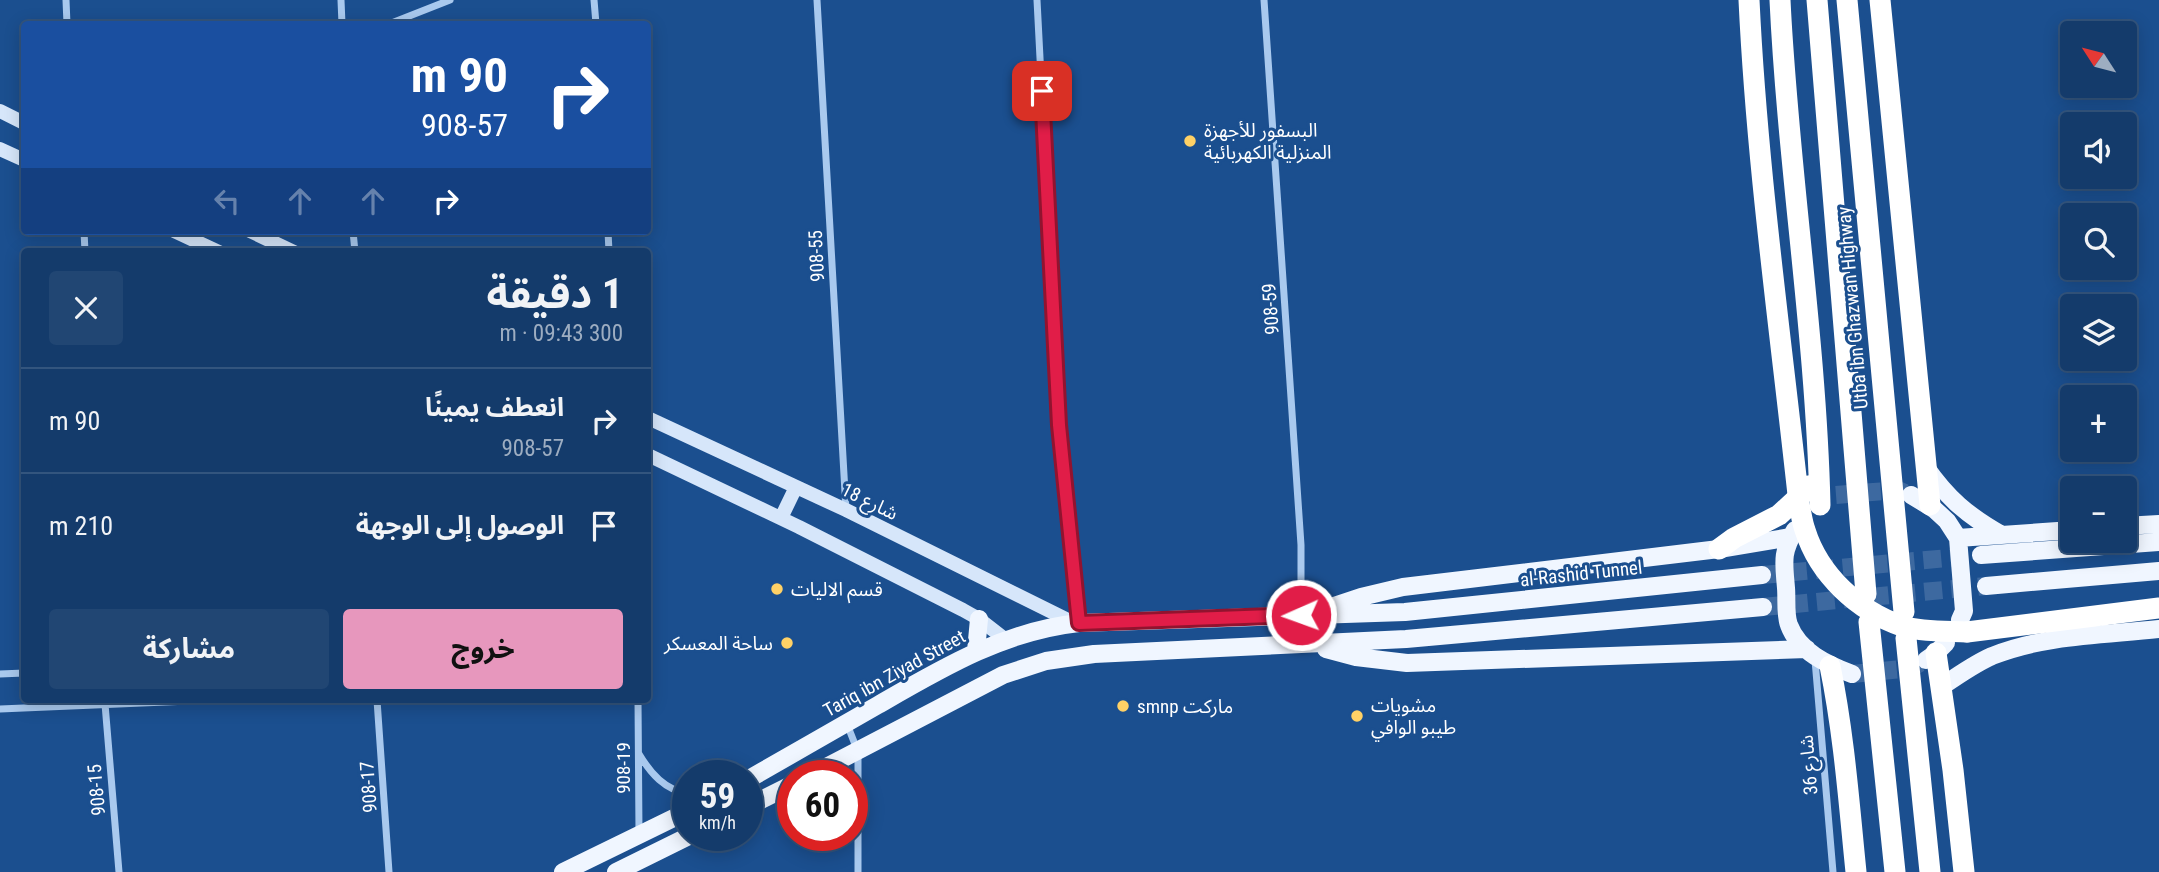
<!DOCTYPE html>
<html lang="ar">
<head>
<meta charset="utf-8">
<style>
	:root { --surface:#143b6b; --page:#214673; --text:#f1f3f6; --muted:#9dadc1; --line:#33557e; --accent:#e797bd }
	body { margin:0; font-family:"Roboto Condensed","Noto Sans Arabic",sans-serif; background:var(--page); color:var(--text); direction:rtl; height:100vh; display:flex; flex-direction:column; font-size:26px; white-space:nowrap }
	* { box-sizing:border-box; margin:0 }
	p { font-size:23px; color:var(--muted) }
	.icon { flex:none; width:38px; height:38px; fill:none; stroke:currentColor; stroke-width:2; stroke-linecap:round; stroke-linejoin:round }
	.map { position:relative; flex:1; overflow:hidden; direction:ltr }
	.side { position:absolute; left:21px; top:248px; width:630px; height:455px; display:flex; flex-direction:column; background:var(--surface); border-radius:7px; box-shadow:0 4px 18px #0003,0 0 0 2px var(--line); direction:rtl }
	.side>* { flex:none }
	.guide { position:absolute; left:21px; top:21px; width:630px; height:214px; border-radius:7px; box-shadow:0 4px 18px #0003,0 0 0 2px var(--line); direction:rtl; background:#1a4fa0; color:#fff; overflow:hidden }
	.needle { width:46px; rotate:306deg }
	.controls { position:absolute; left:2060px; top:21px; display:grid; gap:14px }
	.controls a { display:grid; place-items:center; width:77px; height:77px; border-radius:7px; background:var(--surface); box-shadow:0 4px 18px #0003,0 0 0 2px var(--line); font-size:35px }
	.speed { position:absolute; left:672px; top:760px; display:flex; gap:14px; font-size:35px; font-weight:700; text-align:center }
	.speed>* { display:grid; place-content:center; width:91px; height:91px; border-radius:50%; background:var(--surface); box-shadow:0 4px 18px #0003,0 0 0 2px var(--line); line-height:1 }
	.speed small { font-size:18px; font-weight:400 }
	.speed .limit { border:10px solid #d22; background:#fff; color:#111 }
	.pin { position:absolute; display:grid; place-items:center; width:60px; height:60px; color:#fff; margin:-30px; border-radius:14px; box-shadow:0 4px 10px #0006 }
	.me { position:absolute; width:77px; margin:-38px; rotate:268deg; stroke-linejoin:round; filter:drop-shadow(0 0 5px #0008) }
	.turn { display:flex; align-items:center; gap:24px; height:147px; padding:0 28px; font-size:32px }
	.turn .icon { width:91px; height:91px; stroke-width:2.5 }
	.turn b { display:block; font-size:49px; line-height:60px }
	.lanes { display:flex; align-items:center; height:66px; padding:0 28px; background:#0003; justify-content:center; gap:35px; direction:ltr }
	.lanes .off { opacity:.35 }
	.round { display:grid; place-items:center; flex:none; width:74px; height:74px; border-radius:7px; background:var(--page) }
	.summary { display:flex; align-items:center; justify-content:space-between; height:119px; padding:0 28px }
	h1 { font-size:42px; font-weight:700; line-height:52px }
	.cta { display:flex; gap:14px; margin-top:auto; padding:14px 28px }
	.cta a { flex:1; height:80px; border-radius:7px; background:var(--accent); color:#111; font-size:28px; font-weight:700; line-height:80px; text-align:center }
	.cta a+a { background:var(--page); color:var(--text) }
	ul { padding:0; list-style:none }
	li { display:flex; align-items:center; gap:21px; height:105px; padding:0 28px; border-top:2px solid var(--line) }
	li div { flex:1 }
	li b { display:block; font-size:26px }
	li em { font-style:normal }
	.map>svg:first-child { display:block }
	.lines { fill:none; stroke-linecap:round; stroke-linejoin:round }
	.primary-tunnel { stroke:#3d69a0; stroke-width:18; stroke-dasharray:18 9; stroke-linecap:butt }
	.street { stroke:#a9c9ee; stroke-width:7 }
	.secondary { stroke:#d6e6fa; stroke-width:14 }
	.primary { stroke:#f0f6ff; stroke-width:18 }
	.highway { stroke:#fff; stroke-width:21 }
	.highway-bridge { stroke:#fff; stroke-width:21 }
	.route-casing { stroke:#92132f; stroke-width:18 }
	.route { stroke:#e11d48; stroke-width:12 }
	.poi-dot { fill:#ffd166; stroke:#1b4f8f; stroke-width:2.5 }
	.labels { text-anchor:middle; stroke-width:6; stroke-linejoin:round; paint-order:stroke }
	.poi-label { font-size:19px; fill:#fff; stroke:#1b4f8f; text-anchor:start }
	.street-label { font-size:19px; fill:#fff; stroke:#1b4f8f }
</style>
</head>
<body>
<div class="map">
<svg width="2159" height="872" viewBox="0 0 2159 872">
	<rect width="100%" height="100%" fill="#1b4f8f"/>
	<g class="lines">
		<!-- primary-tunnel -->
		<path class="primary-tunnel" d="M1836,495L1898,490L1905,493
			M1762,575L1981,555
			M1763,607L1986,586
			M1852,674L1911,668L1920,663"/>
		<!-- street -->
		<path class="street" d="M66,0L67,24
			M341,0L342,24
			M594,0L596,24
			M817,0L846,510
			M1037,0L1059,425L1079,622
			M1264,0L1301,545V615
			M389,24L450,0
			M84,231L85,252
			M353,231L355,252
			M608,231L609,252
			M1815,660L1833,872
			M0,674L24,673
			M377,700L389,872
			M638,700L639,832
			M105,704L119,872
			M0,709L213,700
			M847,724L858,752V872
			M639,754C651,774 664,789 688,794"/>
		<!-- secondary -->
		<path class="secondary" d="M0,111L24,123
			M0,149L24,160
			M174,231L219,252
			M250,231L294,252
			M648,418L846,510L1074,623
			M648,455L799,527L963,610L979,619L1006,640
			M781,518L796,487"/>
		<!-- primary -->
		<path class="primary" d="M1925,466C1947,498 1968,516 2002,535
			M1911,495L1934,509L1947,521L1958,538L1964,611L1960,620
			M2124,526L2159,524
			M1795,530C1781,553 1784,563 1786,588C1787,599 1785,615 1789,625C1799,652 1828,665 1852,674
			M1958,538L2072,530
			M1981,555L2159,542
			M1986,586L2159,571
			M1325,609L1361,597L1403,587L1719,549L1791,537
			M1326,649L1356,657L1407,663L1807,649
			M976,651L979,619
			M1926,660L1936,653L1946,643
			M1941,687C1957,676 1974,664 1992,656C2044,635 2104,635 2159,629
			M811,775L1003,675L1046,661L1094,654L1406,639L1763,607
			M747,780C791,755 834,730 878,705C942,668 1004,631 1079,623L1405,612L1762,575
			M747,807L793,784
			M563,872L688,811
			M616,872L691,835"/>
		<!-- highway -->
		<path class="highway" d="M1780,0C1788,169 1816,336 1820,505
			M1880,0L1930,505
			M1719,549L1734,538L1779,515L1805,491L1808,486
			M1967,632L2159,608
			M1936,653L1953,770L1964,872
			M1830,666C1844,734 1849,803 1856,872"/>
		<!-- highway-bridge -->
		<path class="highway-bridge" d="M1749,0C1757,169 1781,336 1799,504C1801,512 1802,522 1805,530C1819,575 1858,611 1902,626C1923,632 1946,631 1967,632
			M1817,0L1866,594
			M1847,0L1904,612
			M1869,622L1895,872
			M1906,638L1930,872"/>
	</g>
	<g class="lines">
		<!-- route casing -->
		<g class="route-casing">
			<path id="route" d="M1042,91L1059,425L1079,623L1301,615"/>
		</g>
		<!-- route -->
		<use href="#route" class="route"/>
	</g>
	<!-- markers -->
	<g class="poi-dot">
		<circle cx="1190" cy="141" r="7"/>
		<circle cx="777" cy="589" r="7"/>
		<circle cx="787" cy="643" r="7"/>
		<circle cx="1123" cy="706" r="7"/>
		<circle cx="1357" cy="716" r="7"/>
	</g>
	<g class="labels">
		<!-- poi labels -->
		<g class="poi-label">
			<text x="1204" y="137">البسفور للأجهزة<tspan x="1204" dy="22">المنزلية الكهربائية</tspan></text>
			<text x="791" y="596">قسم الاليات</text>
			<text x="773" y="650" text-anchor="end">ساحة المعسكر</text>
			<text x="1371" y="712">مشويات<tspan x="1371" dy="22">طيبو الوافي</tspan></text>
			<text x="1137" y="713">smnp ماركت</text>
		</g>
		<!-- street labels -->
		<g class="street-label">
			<text transform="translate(816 256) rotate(-93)" y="7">908-55</text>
			<text transform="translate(1852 308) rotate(-95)" y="7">Utba ibn Ghazwan Highway</text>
			<text transform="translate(1270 309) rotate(-94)" y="7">908-59</text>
			<text transform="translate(870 501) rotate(26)" y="7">شارع 18</text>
			<text transform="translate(1581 573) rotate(-6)" y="7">al-Rashid Tunnel</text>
			<text transform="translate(894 673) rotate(-29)" y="7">Tariq ibn Ziyad Street</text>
			<text transform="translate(1808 765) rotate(-95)" y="7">شارع 36</text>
			<text transform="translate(623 768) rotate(-90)" y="7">908-19</text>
			<text transform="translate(368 787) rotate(-94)" y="7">908-17</text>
			<text transform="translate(96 790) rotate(-95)" y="7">908-15</text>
		</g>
	</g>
</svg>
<div class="controls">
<a><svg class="needle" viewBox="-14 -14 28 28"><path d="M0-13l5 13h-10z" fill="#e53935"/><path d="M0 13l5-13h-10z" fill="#9dadc1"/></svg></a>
<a><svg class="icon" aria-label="sound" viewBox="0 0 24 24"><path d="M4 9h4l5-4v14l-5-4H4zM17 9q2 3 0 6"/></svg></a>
<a><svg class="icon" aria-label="search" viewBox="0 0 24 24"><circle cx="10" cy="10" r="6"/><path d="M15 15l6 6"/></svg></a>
<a><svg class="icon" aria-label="layers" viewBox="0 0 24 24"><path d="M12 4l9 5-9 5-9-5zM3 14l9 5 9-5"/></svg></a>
<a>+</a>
<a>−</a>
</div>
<div class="speed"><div>59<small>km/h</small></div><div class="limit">60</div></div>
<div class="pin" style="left:1042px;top:91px;background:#d93025"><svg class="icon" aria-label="arrive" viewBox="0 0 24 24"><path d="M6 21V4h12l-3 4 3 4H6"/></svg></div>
<svg class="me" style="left:1301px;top:615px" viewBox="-20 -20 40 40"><circle r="17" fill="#e11d48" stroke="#fff" stroke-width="3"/><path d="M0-11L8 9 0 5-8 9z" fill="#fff"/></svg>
<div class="guide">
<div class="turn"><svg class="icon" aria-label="right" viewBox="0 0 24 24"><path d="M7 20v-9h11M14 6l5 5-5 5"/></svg><div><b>90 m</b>908-57</div></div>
<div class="lanes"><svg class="icon off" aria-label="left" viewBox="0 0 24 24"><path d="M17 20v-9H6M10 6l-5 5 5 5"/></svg><svg class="icon off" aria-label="ahead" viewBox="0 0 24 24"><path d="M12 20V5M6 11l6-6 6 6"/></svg><svg class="icon off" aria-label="ahead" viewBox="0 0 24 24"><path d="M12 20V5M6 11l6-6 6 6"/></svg><svg class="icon" aria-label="right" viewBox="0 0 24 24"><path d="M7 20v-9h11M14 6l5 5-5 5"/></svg></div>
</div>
<section class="side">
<div class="summary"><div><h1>1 دقيقة</h1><p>300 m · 09:43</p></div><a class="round"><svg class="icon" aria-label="close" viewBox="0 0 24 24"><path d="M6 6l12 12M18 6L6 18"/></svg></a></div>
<ul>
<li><svg class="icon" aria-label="right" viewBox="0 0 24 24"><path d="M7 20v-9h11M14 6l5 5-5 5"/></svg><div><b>انعطف يمينًا</b><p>908-57</p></div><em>90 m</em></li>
<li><svg class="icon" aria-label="arrive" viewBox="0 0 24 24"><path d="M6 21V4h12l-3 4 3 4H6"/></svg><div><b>الوصول إلى الوجهة</b></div><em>210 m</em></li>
</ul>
<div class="cta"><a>خروج</a><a>مشاركة</a></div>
</section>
</div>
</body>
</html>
